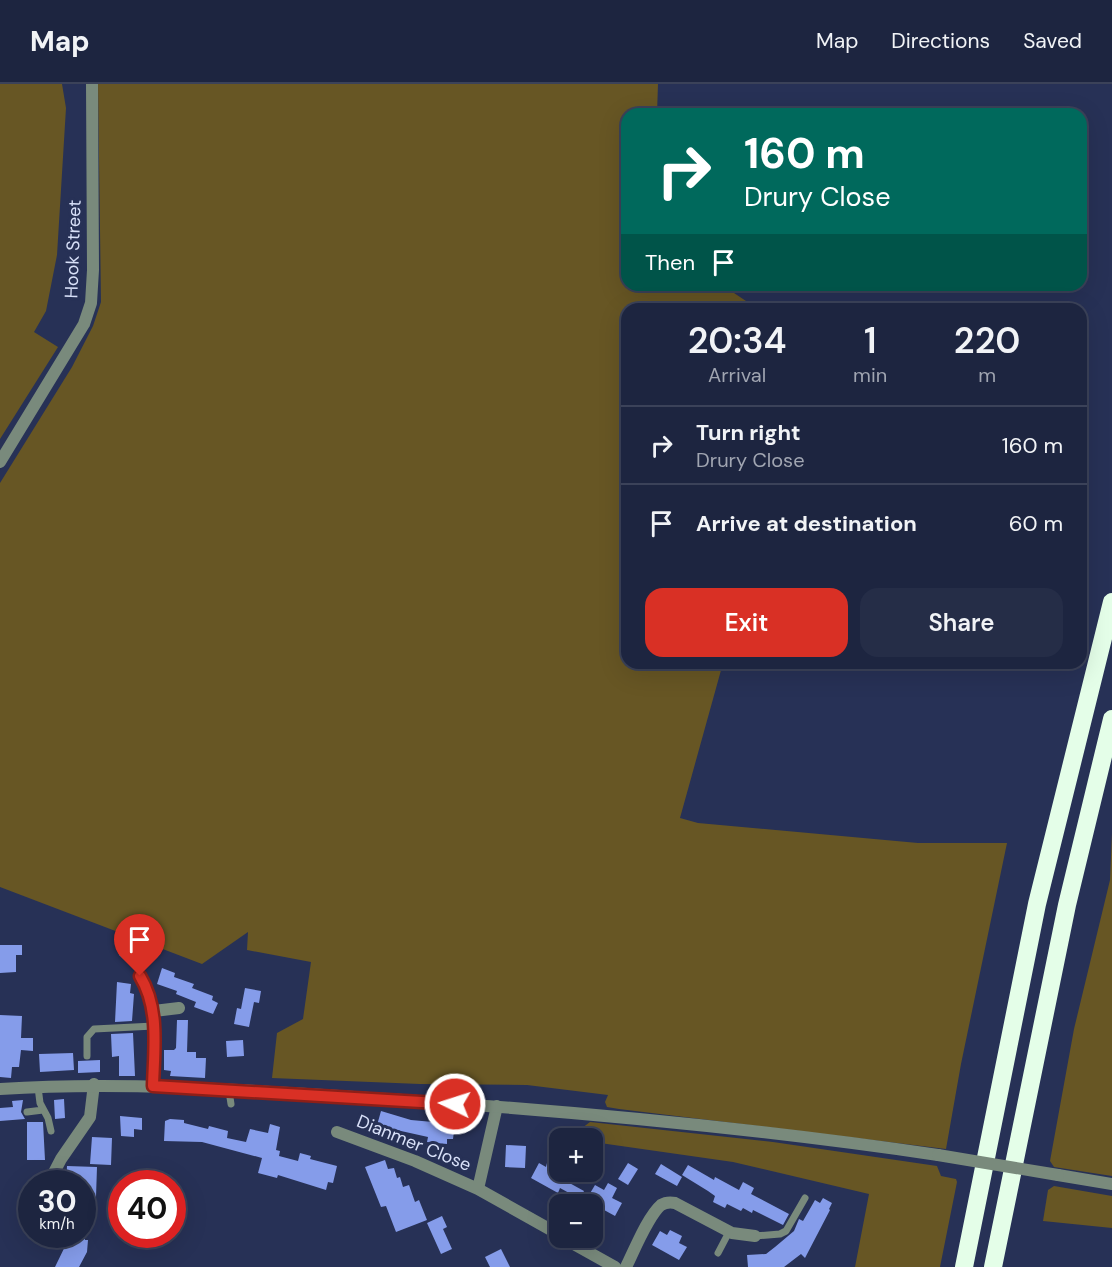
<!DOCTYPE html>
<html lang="en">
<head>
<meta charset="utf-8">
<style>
	:root { --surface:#1d2540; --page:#252d47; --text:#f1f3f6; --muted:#a0a5b1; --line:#3b4259; --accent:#d93025 }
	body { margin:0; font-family:"DM Sans",sans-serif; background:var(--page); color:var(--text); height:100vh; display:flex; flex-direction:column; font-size:22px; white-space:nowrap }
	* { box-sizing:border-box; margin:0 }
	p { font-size:20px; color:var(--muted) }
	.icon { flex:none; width:33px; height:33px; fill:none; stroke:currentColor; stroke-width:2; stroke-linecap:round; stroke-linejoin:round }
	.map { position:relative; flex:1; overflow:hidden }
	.sheet { position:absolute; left:621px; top:219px; width:466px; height:366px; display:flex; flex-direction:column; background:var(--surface); border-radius:18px; box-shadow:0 6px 24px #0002,0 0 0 2px var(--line) }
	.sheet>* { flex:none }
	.hud { position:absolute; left:621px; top:24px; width:466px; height:183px; border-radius:18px; box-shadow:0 6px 24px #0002,0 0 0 2px var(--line); background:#00695c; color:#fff; overflow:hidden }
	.fabs { position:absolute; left:549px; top:1044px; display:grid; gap:12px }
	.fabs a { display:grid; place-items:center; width:54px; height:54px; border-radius:12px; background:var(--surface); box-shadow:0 6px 24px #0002,0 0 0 2px var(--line); font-size:30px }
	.speed { position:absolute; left:18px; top:1086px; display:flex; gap:12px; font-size:30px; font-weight:700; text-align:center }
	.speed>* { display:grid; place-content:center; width:78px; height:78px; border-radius:50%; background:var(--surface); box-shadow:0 6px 24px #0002,0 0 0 2px var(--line); line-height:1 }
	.speed small { font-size:15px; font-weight:400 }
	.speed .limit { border:9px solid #d22; background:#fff; color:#111 }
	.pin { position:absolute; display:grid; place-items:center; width:51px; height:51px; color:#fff; margin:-62px -26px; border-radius:50% 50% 50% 0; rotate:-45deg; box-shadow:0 0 6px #0007 }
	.pin .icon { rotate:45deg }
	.me { position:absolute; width:66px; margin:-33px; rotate:274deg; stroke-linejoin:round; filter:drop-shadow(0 0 4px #0008) }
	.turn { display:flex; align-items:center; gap:21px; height:126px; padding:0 24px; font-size:27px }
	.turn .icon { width:78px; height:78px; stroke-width:2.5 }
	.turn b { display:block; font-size:42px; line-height:51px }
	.then { display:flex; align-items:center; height:57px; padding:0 24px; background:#0003; gap:12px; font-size:22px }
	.eta { display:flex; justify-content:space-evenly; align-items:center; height:102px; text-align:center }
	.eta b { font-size:36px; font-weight:600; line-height:42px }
	.cta { display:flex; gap:12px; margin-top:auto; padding:12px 24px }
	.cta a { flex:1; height:69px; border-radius:18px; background:var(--accent); color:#fff; font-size:24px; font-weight:600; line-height:69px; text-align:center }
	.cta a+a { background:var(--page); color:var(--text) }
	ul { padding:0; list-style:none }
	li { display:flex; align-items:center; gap:18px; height:78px; padding:0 24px; border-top:2px solid var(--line) }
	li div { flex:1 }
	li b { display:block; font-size:22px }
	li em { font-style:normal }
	header { display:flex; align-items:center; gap:36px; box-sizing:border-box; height:84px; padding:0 30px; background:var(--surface); border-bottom:2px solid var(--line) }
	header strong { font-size:28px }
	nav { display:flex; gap:33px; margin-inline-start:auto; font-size:21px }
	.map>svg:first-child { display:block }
	.green { fill:#675624 }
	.building { fill:#859cea }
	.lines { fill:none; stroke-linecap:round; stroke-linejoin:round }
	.service { stroke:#798a7c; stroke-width:7 }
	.minor { stroke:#798a7c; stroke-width:12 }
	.tertiary { stroke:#798a7c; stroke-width:12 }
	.motorway { stroke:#e4fee8; stroke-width:18 }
	.tertiary-bridge { stroke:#798a7c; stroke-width:12 }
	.route-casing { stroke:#8d1f18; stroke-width:15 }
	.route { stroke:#d93025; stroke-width:10 }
	.labels { text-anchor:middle; stroke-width:6; stroke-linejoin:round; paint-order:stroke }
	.street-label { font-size:18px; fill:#d8e0f8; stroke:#273156 }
</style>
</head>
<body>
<header>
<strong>Map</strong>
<nav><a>Map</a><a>Directions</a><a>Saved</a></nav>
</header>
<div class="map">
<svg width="1112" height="1183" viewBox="0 0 1112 1183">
	<rect width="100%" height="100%" fill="#273156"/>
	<!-- green -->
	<path class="green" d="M0,0H62L66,24L57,171L46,227L34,248L58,263L0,355Z
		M98,0H658L657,30H627V201H722L758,225H627V579H723L680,734L698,739L918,759H1007L961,980L946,1065L619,1025L607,1023L605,1018L608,1011L527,1001L420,1000L272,994L277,949L303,935L311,878L247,866L248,848L202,880L0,803V399L72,283L93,242L101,218Z
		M1112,749V1092L1054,1083L1050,1077L1074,945L1110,796Z
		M590,1038L773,1058L937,1082L941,1092L956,1095L957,1098L940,1183H855L869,1110L733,1078L593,1058L592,1054H583L581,1051L582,1044Z
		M1054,1102L1112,1112V1144L1043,1137L1048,1106Z"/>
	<!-- building -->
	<path class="building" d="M137,857L147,866L133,883L119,871L129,859L133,862Z
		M0,861H22V871H16V888L0,889Z
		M162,884L175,889L174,893L194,900L192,904L213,912L212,916L218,919L213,930L194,923L196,918L176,910L177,907L157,900Z
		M117,898L131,900L130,909L134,910L132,937L115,938Z
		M245,904L261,907L259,919L254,918L249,943L234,940L237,924L241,925Z
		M0,931L22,932L21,954H33V967L21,966L19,983H12L11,994L0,993Z
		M177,936H188L187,968H196V974H206L205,994L170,992L171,987L164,986V966H174L176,964Z
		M133,949L135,992H119V972L112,973L111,950Z
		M243,956L244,972L227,973L226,957Z
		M73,969L74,986L40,988L39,970Z
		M100,976V988L78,989V977Z
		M64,1015L65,1034L55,1035L54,1016Z
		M23,1016L21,1028L25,1035L0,1037V1024L13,1023L12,1017Z
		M381,1027L411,1036L455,1040L453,1055H447V1060L427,1058L428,1053L392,1045L388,1056L374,1052Z
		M120,1032L142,1034V1046L134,1045V1053L121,1052Z
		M170,1035L184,1036V1039L208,1045L209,1042L228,1047L227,1054L246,1058L250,1045L268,1049L270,1040L280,1043L276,1066L280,1067L279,1072L298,1077L300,1069L311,1072L310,1075L337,1082L333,1099L328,1098L326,1106L278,1091L277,1094L258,1089L262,1074L202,1058L164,1057L165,1037Z
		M27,1038H43L45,1076H27Z
		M92,1053L112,1054L111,1081L90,1080Z
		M506,1061L526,1062L525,1084L505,1083Z
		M385,1076L388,1085L394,1084L397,1094L400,1093L403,1103L409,1101L415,1118L419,1116L427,1136L396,1148L386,1122L381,1123L365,1083Z
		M539,1079L546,1083L547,1079L567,1090L564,1096L584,1107L580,1115L560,1104L558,1109L531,1094Z
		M628,1079L638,1085L628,1101L618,1095Z
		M661,1080L682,1093L677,1102L655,1090Z
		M688,1081L714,1096L715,1093L739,1106L743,1098L754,1104L751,1110L789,1130L783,1141L753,1126L752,1129L743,1124L741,1127L727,1120L725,1124L713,1118L715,1112L708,1107L682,1091Z
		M67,1082L97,1083L96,1113H82V1100H66Z
		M608,1099L617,1104L612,1114L622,1119L615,1132L586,1116L595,1101L604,1106Z
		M823,1114L832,1119L829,1125L830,1126L805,1174L801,1170L784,1183H748L747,1171L766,1170L775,1163L794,1147L799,1135L803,1137L815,1116L820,1119Z
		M442,1132L447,1143L443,1145L452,1165L441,1170L427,1139Z
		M670,1146L682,1152L679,1159L687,1163L679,1176L652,1161L660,1147L667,1151Z
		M71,1150H85V1156H88L87,1168L79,1183H55Z
		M501,1165L510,1183H490L485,1173Z"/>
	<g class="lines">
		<!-- service -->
		<path class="service" d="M87,972V953L94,945L154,942
			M38,1003L40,1019L48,1034L51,1047
			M229,1007L231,1020
			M27,1028L43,1026
			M755,1152L780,1150L786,1147L805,1114
			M718,1169L729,1148"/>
		<!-- minor -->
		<path class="minor" d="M0,378L84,240L91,219L93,186L92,0
			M140,892C160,925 154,965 153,1002
			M154,927L179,924
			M497,1022L478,1105L560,1151
			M337,1048L415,1077L478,1105
			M48,1100L61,1075L90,1033L94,1000
			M52,1150L53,1153
			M563,1154L615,1183
			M626,1183C634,1167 648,1132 661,1121C666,1118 670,1118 675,1119L732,1149L755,1152"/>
		<!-- tertiary -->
		<path class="tertiary" d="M0,1005C129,997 259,1007 388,1015C572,1027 755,1044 938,1071
			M1058,1091L1112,1100"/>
		<!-- motorway -->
		<path class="motorway" d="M964,1183L1037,820L1112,518
			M993,1183L1067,821L1112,635"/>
		<!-- tertiary-bridge -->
		<path class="tertiary-bridge" d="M938,1071L1058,1091"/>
	</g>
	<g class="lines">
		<!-- route casing -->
		<g class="route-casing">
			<path id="route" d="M140,892C160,925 154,965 153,1002L455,1020"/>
		</g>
		<!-- route -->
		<use href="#route" class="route"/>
	</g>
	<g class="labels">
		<!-- street labels -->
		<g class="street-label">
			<text transform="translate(73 165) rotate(-88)" y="6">Hook Street</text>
			<text transform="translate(414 1059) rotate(22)" y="6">Dianmer Close</text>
		</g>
	</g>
</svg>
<div class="fabs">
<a>+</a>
<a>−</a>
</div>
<div class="speed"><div>30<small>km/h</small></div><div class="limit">40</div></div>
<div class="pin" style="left:140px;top:892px;background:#d93025"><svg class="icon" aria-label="arrive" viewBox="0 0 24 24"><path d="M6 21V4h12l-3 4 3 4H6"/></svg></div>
<svg class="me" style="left:455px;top:1020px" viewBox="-20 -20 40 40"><circle r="17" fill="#d93025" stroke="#fff" stroke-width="3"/><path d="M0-11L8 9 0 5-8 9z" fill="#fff"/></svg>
<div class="hud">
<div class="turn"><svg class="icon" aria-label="right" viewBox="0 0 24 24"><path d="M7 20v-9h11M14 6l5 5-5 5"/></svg><div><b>160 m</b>Drury Close</div></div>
<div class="then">Then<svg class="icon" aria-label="arrive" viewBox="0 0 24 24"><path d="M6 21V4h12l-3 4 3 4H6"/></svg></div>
</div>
<section class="sheet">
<div class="eta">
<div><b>20:34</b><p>Arrival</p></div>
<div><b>1</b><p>min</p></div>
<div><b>220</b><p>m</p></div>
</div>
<ul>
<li><svg class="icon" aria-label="right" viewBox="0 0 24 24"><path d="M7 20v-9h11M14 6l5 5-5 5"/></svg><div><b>Turn right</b><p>Drury Close</p></div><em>160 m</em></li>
<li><svg class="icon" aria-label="arrive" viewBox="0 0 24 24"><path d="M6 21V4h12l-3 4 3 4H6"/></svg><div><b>Arrive at destination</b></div><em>60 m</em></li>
</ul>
<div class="cta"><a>Exit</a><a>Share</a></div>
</section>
</div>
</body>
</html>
